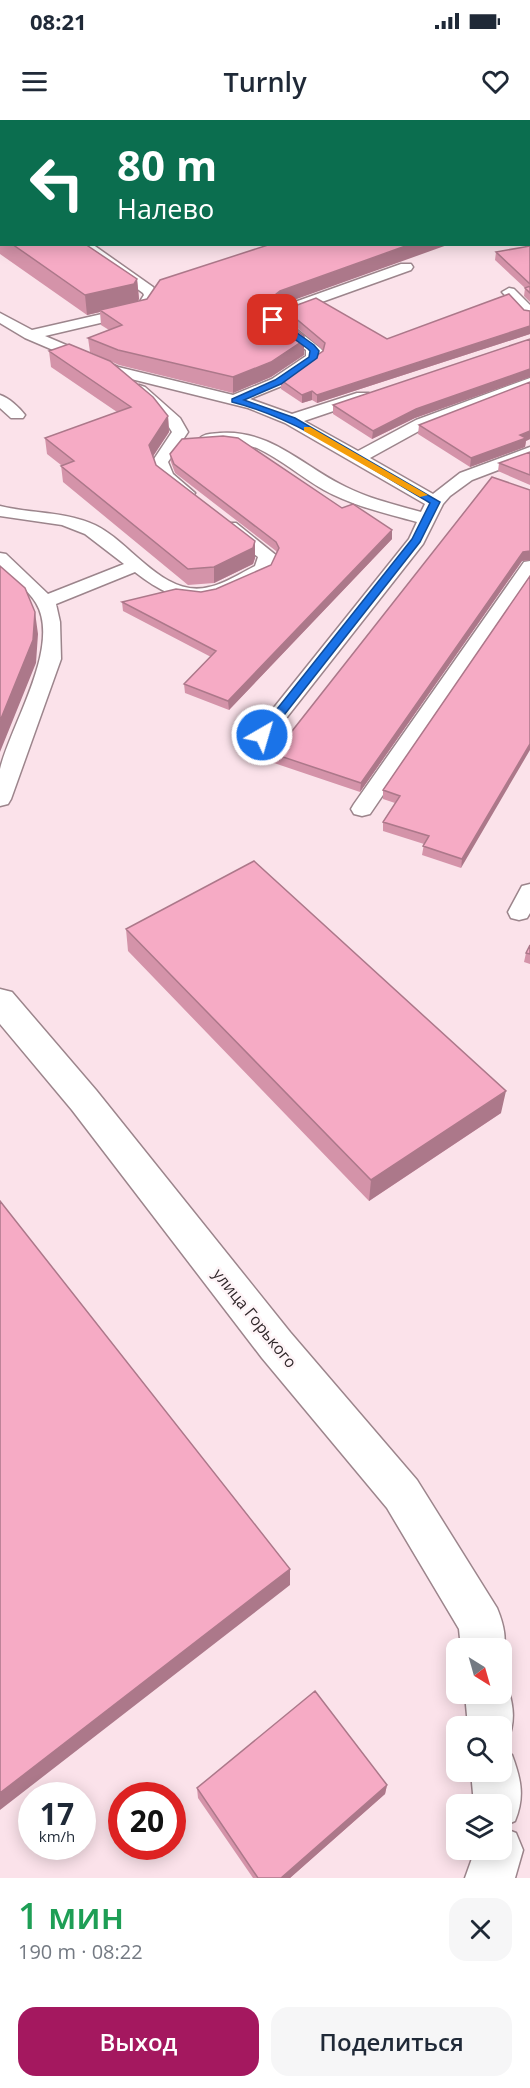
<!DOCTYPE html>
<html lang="ru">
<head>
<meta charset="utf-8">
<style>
	:root { --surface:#fff; --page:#f6f6f7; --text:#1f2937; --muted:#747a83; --accent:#a4185f }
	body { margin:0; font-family:"Open Sans",sans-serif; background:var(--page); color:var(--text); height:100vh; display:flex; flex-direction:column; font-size:22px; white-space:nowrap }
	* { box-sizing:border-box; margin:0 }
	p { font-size:20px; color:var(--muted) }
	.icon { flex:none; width:33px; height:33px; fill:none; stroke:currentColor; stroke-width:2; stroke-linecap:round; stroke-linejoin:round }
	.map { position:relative; height:1758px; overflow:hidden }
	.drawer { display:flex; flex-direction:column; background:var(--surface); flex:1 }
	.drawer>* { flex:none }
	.top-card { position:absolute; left:0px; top:0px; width:531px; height:126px; box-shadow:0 3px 15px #0003; background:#0b6e4f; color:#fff; overflow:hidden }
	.needle { width:39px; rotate:143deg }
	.tools { position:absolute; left:446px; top:1518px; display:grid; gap:12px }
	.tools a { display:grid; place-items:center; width:66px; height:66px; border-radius:12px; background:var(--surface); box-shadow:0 3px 15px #0003; font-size:30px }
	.speed { position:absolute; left:18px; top:1662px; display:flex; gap:12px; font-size:30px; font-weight:700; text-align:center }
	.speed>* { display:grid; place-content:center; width:78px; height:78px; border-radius:50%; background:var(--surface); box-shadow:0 3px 15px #0003; line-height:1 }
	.speed small { font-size:15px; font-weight:400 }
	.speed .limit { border:9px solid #d22; background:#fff; color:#111 }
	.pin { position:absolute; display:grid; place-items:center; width:51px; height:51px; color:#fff; margin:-26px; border-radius:12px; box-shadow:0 3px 9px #0006 }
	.me { position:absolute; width:66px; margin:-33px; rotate:38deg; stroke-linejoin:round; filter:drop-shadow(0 0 4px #0008) }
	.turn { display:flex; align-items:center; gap:21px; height:126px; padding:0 18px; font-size:27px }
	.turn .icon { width:78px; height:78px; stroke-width:2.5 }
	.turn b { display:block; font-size:42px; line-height:51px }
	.round { display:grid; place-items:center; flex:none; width:63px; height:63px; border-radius:18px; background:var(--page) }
	.summary { display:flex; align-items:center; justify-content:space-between; height:102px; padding:0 18px }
	h1 { font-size:36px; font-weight:600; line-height:45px; color:#1e9e55 }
	.primary-button { display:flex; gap:12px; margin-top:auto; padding:12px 18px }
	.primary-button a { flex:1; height:69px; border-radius:18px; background:var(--accent); color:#fff; font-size:24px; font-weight:600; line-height:69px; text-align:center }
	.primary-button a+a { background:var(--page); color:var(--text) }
	.status { display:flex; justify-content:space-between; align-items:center; height:42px; padding:0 30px; background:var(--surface); direction:ltr }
	.status svg { height:16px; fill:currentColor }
	header { display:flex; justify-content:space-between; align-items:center; height:78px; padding:0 18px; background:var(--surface); font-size:27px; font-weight:600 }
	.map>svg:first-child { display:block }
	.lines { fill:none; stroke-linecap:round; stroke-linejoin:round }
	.service-casing { stroke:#9c858c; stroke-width:3 }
	.minor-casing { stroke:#9c858c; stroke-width:3 }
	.secondary-casing { stroke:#9c858c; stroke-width:3 }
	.service { fill:#fff; fill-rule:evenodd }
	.minor { fill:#fff; fill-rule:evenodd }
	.secondary { fill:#f8dae6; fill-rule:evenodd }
	.wall { fill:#d493a9 }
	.shaded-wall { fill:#ac788a }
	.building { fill:#f6abc5; stroke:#ac788a; stroke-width:1.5 }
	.route { fill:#1a73e8; stroke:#114b97; stroke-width:1.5 }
	.slow { fill:#f59e0b }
	.labels { text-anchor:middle; stroke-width:5; stroke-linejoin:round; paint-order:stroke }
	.street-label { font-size:16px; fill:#30272a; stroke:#fef4f7 }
</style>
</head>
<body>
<div class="status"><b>08:21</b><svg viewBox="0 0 49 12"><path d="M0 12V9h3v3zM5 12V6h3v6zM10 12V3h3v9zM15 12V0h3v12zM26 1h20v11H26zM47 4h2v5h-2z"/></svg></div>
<header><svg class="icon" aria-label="menu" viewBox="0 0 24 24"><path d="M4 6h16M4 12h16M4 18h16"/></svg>Turnly<svg class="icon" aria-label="heart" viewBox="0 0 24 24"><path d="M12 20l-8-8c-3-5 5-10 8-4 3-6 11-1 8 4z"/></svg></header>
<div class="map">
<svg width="530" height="1758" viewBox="0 0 530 1758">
	<rect width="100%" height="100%" fill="#fbe2ea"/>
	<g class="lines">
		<!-- service casing -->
		<g class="service-casing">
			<path id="service" d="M0,10L2,11V19L0,18Z
				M75,124H92L153,167L159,175L147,192L45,216L118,247L233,275L272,259L306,236V230L268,202L266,199L281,187L401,144H411L413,147L411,150L291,193L283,199L320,228L323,231L321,238L284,265L250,279L292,294L357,273H369L371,276L369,279L304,301L358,331L416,300L530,258V268L428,306L370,338L433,374L460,353L530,327V338L472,360L450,376L443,384L423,424L269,620L262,622L255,620L252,615L409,419L417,402C385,393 353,386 324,370C301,357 281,339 257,328C242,322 204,326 199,319C204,313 212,314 220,313C270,309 304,347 346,367C370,379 396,385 421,392L425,384L285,303L248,288L107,253L25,218L0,203V193L32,210L137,186L144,175L143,173Z
				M509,168L514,169L530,185V198L525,197L502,172Z
				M139,265L145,267L180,298L188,312L168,342L173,354L195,373L192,377H180L159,360L152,342L172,312L167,304L133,273L131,270Z
				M0,275C9,278 19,287 25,295L23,298H11L0,288Z
				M0,386C32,394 64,391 95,405C131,422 164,479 209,467C224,464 241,453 255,446L258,437L224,411L221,407L224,403H236L277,436L269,453C212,480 190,495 135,452L56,484L60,502L61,539L11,679L8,684L0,686C0,675 0,661 0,649C10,606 62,526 36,483C28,469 12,459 0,448V433L6,434L48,474L124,444L85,414L62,405L0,396Z
				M530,441V459L370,694L362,696L354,694L351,689L354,684L524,442Z
				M530,764V793L527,798L519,800L511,798L508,792L522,766Z"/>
		</g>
		<!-- minor casing -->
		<g class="minor-casing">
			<path id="minor" d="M0,869L12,872L96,970L290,1212L417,1360L497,1488C504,1505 508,1521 501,1539V1528H461L459,1509L387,1388L262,1238L72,990L0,904Z
				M501,1557L504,1558C513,1580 517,1600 507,1622L501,1625V1606H468L465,1574H501Z
				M501,1631L512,1635C521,1659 525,1677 515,1701L501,1707L516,1713L523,1730L515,1758H465L475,1730H501V1684H474L471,1652H501Z"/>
		</g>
		<!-- secondary casing -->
		<g class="secondary-casing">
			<path id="secondary" d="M0,42H2L0,53Z"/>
		</g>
		<!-- service -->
		<use href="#service" class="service"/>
		<!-- minor -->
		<use href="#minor" class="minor"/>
		<!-- secondary -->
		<use href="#secondary" class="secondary"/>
	</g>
	<!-- wall -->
	<path class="wall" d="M14,0H341L336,2H17Z
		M345,0H530V34V2H348Z
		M0,69L2,70V124H85L137,159L139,179L137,182L280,185L271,192L304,235L271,257L233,273L119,245L90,232L88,218L109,210L101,205L100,192L87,195L0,134Z
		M530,126V182L524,176L525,168L495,140L496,132Z
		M524,190L530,191V214L317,283L312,280L302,283L281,269V260L323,231V230L287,199V191L387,219Z
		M530,219V257L415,298L372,319L333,294V285Z
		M49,231L168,296L169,312L153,336L156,345L255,438L253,444L214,463L188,465L63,362L61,345L47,334L45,318L117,292L51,247Z
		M530,262V319L526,321L525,327L470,347L418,314L419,305Z
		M530,332V365L498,351L499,343Z
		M170,334L342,388L392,410V419L229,590L185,573L184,564L211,537L123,491L122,482L201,472L216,469L271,445L277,433L276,431L175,353L171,342Z
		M530,370V440L522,441L360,672L274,643V634Z
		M530,456L461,748L422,735L424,724L383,711V702L395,683L383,679V670Z
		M126,809L501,993L369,1081L128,831Z
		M530,825V844L524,842L526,833Z
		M387,1665L385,1674L290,1758H253L198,1678L197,1668Z"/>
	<!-- shaded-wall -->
	<path class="shaded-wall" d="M276,0H341L336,2H271Z
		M411,124H450L280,185L264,199V184L280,171Z
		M137,159L139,179L136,184L100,190V192L87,195L85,175Z
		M530,206V214L317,283V275Z
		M304,220V235L271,257L233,273V257Z
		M530,249V257L415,298L372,319L373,311L416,289Z
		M312,271V280L302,283V275Z
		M168,296L169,312L150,341L149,325Z
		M530,311V319L526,321L525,327L470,347L471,338Z
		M392,410V419L229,590L228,581Z
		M255,421V438L253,444L214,463V447Z
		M530,431V440L522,441L360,672L361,663L523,432Z
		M35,492L38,514L36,543L0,632V601Z
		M530,624V630L461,748L462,739Z
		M506,971L501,993L369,1081L371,1060Z
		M290,1449V1465L0,1690V1673Z
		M387,1665L385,1674L290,1758H281Z"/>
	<!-- building -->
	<path class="building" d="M44,0H276L271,2H46Z
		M384,0H530V16V2H387Z
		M0,69L2,70V117L0,116Z
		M12,124H85L137,159L134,164L85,175Z
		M271,124H411L280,171L264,184L267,189L304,216V220L271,242L233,257L118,230L88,218L122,205L100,190L147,179L160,160Z
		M530,126V164L496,132Z
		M530,166V173L525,168Z
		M509,174L524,190L530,191V206L317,275L312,271L302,275L281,260L323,231L325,223L287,191L292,187L316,178L387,219Z
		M530,219V249L416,289L373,311L333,285Z
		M69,224L110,241L153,277L168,296L149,325L156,345L255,421L253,428L214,447L188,449L61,346L74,341L45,318L131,287L49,231Z
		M530,262V311L520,315L526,318L471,338L419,305Z
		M223,316L238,318L342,388L353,384L392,410L228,581L184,564L216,531L122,482L176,469L201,472L216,469L271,445L279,428L276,422L174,344L170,334L182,319Z
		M530,332V355L499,343Z
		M492,357L530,370V431L523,432L361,663L274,634Z
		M0,446L25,468L35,492L33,520L0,601Z
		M530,456V624L462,739L423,726L429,716L383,702L400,676L383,670Z
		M254,741L506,971L371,1060L126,809Z
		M530,825V834L526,833Z
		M0,1081L290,1449L0,1673Z
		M315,1571L387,1665L281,1758H258L197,1668Z"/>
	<!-- route -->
	<path class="route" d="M270,198H276L314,225L319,231L317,238L281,264L244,280L295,298L440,382L420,422L266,618L262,619L256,615L258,613L412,419L430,383C369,348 300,299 232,282V279L275,260L309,237L310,231L308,229L270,201Z"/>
	<!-- slow -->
	<path class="slow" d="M304,307H310L428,375L420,377L304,311Z"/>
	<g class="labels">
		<!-- street labels -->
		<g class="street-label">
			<text transform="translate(255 1198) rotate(51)" y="6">улица Горького</text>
		</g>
	</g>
</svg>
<div class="tools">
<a><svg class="needle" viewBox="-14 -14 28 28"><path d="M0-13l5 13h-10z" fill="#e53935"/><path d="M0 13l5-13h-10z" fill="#747a83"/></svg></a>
<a><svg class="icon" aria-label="search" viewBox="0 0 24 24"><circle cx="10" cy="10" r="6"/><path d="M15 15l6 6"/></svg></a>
<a><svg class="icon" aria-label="layers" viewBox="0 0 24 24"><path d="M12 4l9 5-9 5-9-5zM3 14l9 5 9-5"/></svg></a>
</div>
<div class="speed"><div>17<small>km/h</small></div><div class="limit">20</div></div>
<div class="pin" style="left:273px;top:200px;background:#d93025"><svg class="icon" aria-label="arrive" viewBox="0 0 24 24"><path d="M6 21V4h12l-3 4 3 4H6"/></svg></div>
<svg class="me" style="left:262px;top:615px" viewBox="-20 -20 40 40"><circle r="17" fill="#1a73e8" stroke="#fff" stroke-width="3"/><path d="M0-11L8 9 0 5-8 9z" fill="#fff"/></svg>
<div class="top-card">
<div class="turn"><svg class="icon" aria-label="left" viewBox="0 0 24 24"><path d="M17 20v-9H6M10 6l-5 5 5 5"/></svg><div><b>80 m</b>Налево</div></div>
</div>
</div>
<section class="drawer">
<div class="summary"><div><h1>1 мин</h1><p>190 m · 08:22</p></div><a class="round"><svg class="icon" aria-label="close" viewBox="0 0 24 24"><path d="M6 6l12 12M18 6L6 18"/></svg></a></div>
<div class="primary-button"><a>Выход</a><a>Поделиться</a></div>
</section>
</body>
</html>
